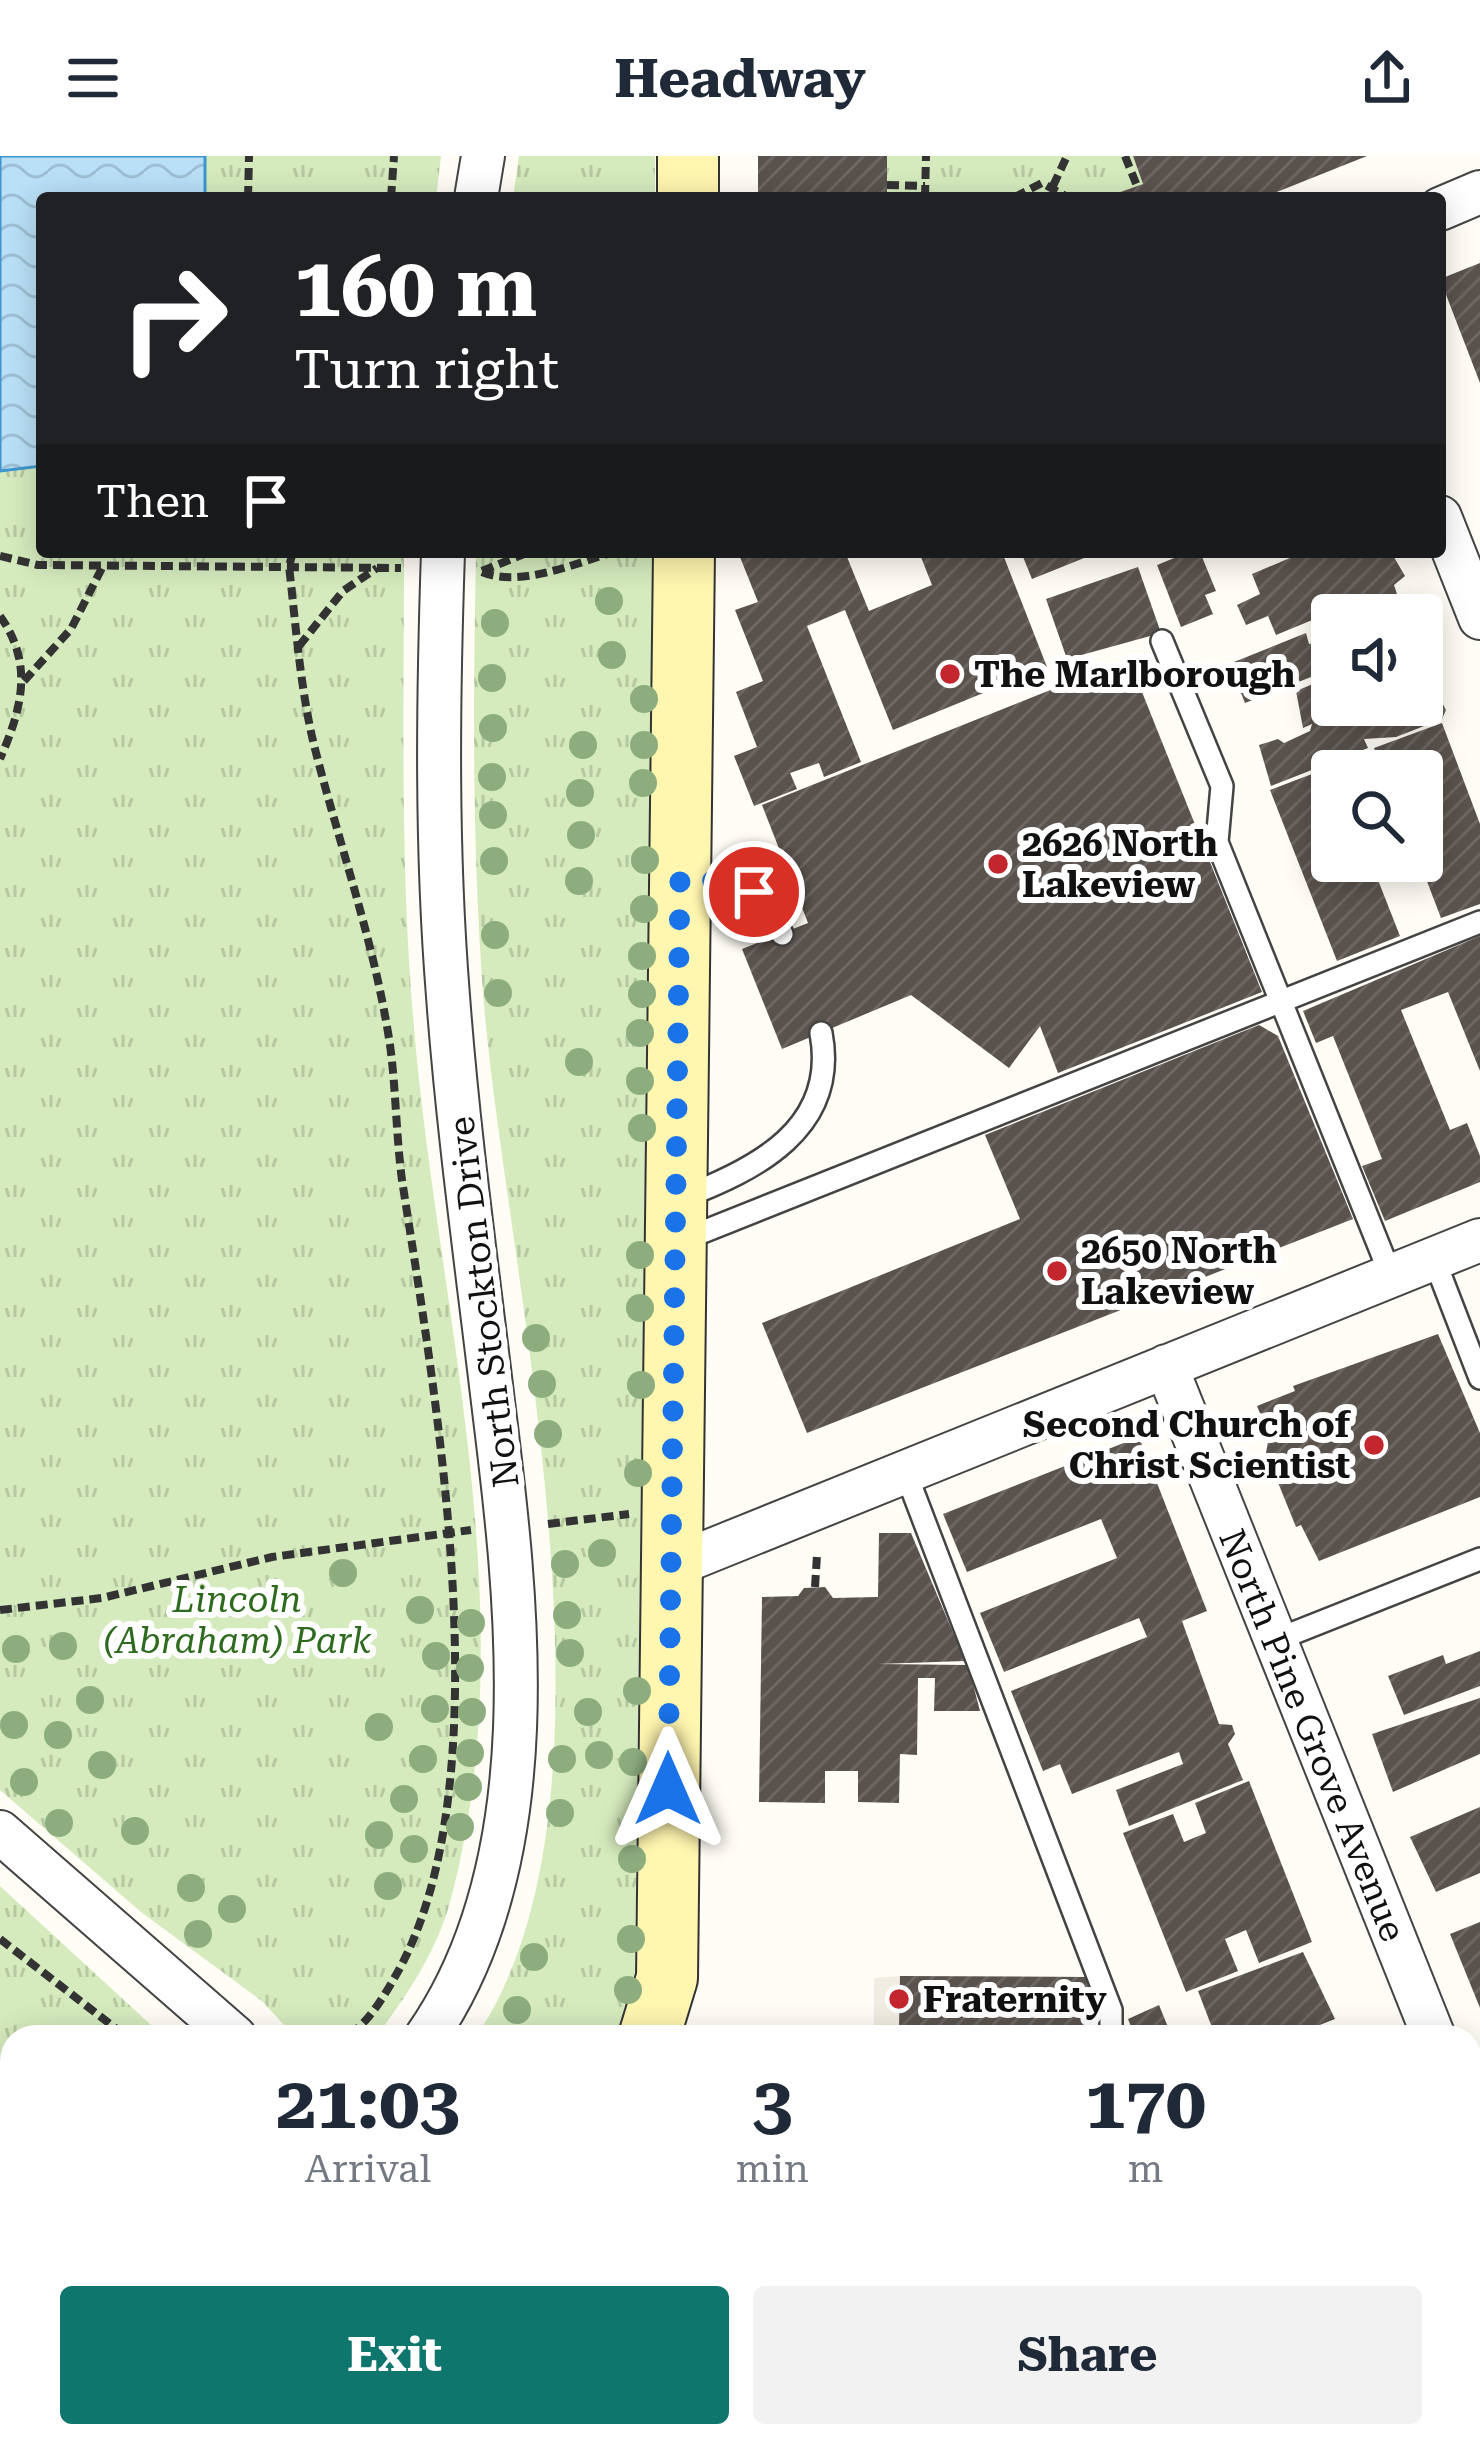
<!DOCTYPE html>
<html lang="en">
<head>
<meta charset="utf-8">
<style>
	:root { --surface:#fff; --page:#f2f2f3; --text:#1f2937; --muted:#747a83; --accent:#0f766e }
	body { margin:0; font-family:"Roboto Serif",serif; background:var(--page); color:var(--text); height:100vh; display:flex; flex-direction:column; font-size:45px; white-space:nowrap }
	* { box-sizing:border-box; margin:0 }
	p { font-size:39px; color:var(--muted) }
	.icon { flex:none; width:66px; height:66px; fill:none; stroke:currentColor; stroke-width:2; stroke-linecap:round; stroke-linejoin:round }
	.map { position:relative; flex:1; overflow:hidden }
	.sheet { position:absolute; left:0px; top:1869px; width:1482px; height:423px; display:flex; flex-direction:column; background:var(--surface); border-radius:36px 36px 0 0; box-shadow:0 6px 30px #0003 }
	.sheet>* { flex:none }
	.top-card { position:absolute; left:36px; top:36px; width:1410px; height:366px; border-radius:12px; box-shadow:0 6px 30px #0003; background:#202124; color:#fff; overflow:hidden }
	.fabs { position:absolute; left:1311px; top:438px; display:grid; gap:24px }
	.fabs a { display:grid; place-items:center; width:132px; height:132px; border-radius:12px; background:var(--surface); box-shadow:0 6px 30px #0003; font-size:60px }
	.pin { position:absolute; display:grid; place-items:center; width:102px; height:102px; color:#fff; margin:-51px; border:6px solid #fff; border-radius:50%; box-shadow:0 3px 12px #0007 }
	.me { position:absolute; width:132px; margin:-66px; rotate:0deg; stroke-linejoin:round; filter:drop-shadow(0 0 9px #0008) }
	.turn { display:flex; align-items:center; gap:42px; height:252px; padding:0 60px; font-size:54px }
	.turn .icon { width:156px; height:156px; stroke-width:2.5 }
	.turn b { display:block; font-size:84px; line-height:102px }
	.then { display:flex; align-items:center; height:114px; padding:0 60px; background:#0003; gap:24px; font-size:45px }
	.eta { display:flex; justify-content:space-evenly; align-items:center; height:204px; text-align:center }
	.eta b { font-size:72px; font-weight:700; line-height:84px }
	.cta { display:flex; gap:24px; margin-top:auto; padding:24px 60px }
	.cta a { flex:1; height:138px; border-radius:12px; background:var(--accent); color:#fff; font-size:48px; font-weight:700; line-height:138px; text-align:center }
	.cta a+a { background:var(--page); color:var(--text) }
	header { display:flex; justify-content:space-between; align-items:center; height:156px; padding:0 60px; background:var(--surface); font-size:54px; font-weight:700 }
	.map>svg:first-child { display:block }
	.park { fill:url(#park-tufts) }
	.plaza { fill:#f1ede2 }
	.water { fill:url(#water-waves); stroke:#3f96cf; stroke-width:3 }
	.building { fill:url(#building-hatch) }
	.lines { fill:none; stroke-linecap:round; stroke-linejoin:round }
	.lane-casing { stroke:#444; stroke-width:26 }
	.street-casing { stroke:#444; stroke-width:46 }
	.secondary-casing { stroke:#333; stroke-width:64 }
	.path { stroke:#333; stroke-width:8; stroke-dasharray:12 6; stroke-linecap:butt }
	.lane { stroke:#fff; stroke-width:21 }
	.street { stroke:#fff; stroke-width:42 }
	.secondary { stroke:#fff6b0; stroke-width:60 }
	.tree { fill:#8dad7f }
	.route { stroke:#1a73e8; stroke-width:21; stroke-dasharray:0 37.8 }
	.poi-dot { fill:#c4262e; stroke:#fff; stroke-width:4.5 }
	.labels { text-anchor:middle; stroke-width:12; stroke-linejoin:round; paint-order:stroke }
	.poi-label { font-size:36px; font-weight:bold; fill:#111; stroke:#fff; text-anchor:start }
	.street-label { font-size:36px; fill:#111; stroke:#fff }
	.park-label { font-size:36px; font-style:italic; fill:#2f6b1f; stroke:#fff }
</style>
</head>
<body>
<header><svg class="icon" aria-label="menu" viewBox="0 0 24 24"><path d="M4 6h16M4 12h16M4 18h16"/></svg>Headway<svg class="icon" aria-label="share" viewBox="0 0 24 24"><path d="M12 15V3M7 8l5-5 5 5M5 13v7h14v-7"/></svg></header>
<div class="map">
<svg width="1480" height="2291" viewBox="0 0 1480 2291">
	<defs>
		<pattern id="park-tufts" width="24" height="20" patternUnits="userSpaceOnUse" patternTransform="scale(3)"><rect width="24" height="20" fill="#d5ebbd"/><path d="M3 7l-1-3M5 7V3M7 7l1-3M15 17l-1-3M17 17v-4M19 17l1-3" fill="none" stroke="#b6c8a1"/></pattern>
		<pattern id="water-waves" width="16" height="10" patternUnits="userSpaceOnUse" patternTransform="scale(3)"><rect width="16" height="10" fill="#b9e0f7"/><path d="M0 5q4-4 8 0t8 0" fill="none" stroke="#9ebfd3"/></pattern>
		<pattern id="building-hatch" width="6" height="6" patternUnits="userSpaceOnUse" patternTransform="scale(3)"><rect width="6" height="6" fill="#5a524d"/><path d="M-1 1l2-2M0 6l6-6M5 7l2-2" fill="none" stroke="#6d6662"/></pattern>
	</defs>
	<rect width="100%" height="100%" fill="#fffdf5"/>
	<!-- park -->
	<path class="park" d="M0,0H441L436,42H42V396H404C404,550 400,706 413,860C436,1150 528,1457 450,1746C437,1795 406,1841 376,1881H295L263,1846L141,1756L0,1634Z
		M519,0H655V42H513Z
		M887,0H1133L1143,28L1117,42H887Z
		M476,396H653L634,1881H476C637,1643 508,1127 484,849C472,699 473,546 476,396Z
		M0,1730L164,1881H12V2280H527L534,2291H0Z"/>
	<!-- plaza -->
	<path class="plaza" d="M900,1820V1871L934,1872V1881H853L874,1871V1822Z"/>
	<!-- water -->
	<path class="water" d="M0,0H205V42H42V310L0,315Z"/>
	<!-- building -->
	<path class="building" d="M758,0H887V42H758Z
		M1133,0H1367L1262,42H1117L1115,38L1143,28Z
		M1480,107V227L1440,123Z
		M738,396H845L869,455L932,429L919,396H1002L1047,511L893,574L845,454L807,470L861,606L824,621L819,607L790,617L797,633L754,650L734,600L757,591L736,536L763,525L735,454L758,446Z
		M1021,396H1099L1032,423Z
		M1189,396H1200L1216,435L1205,439L1213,458L1181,471L1157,409Z
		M1304,396H1391L1405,420L1394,429L1397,438L1354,456L1351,448L1276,479L1268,460L1246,469L1237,449L1260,438L1252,418Z
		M1138,411L1161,477L1067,503L1046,443Z
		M1396,442L1411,459H1354Z
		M1332,468V504H1316L1321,517L1245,547L1229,508L1306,477L1309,488L1318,486L1315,475Z
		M1422,509L1446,554L1442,563L1396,581L1364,583L1368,592L1271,630L1259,589L1278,583L1284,587L1310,575L1312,568L1303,572L1296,535L1332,520V549H1422Z
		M1134,516L1262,836L1058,917L1040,870L1009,912L911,839L782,893L742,793L808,767L762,649L1073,525L1079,537Z
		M1442,567L1480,668V748L1441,762L1420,707L1378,724L1400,780L1337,805L1270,634L1333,610L1332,705H1422V615H1383L1374,592Z
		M1480,780V915L1448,836L1401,854L1450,974L1467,967L1480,1000V1026L1385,1065L1362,1010L1382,1003L1333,880L1316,887L1303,855Z
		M1259,869L1278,880L1353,1063L807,1277L762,1167L1020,1063L985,979Z
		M1438,1178L1480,1277V1341L1319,1405L1301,1369L1296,1371L1266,1297L1269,1280L1257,1250L1295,1235L1293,1230Z
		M1139,1281L1207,1455L1182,1465L1219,1568L1232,1569L1235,1578L1228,1588L1243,1624L1129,1670L1116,1634L1183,1608L1179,1596L1072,1638L1060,1608L1043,1615L1011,1535L1147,1481L1139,1462L1004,1516L980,1457L1117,1402L1101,1363L967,1416L943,1358Z
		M879,1377H911L965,1505L878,1508L968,1509L980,1555H934L935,1522H918L917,1599L900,1598L899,1647L858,1646V1615H825V1647L759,1646L762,1441L798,1440L804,1432L825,1431L833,1442L878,1441Z
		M1480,1495V1530L1404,1559L1388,1520L1443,1499L1446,1508Z
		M1480,1542V1598L1393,1636L1372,1578Z
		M1249,1625L1312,1786L1259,1807L1246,1774L1225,1783L1238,1815L1186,1836L1123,1677L1173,1658L1184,1686L1206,1677L1195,1647Z
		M1480,1651V1717L1436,1736L1410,1681Z
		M1480,1766V1852L1450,1778Z
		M1303,1796L1335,1863L1307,1874L1304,1881H1195L1213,1874L1198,1835Z
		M900,1820L1089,1821L1088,1881H934V1872H899Z
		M1159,1849L1172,1881H1135L1128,1863Z
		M1470,2111L1480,2136V2291H1386V2280H1470Z
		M1130,2280H1291V2291H1130Z
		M1299,2280H1340V2291H1299Z"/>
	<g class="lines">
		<!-- lane casing -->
		<g class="lane-casing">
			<path id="lane" d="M1162,485L1222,630L1217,686L1391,1120
				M682,722C739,726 753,725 782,778
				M681,1042C756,1014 839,972 821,877
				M680,1085L1480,766
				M1434,1103L1480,1222
				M905,1315L1111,1854V1881
				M1276,1484L1480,1403
				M1470,2058H1480
				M1100,2291L1101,2280"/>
		</g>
		<!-- street casing -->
		<g class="street-casing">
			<path id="street" d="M476,42L483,0
				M1440,53L1480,36
				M1440,361L1480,462
				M1166,1210L1434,1881
				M670,1411L1480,1084
				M0,1676L235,1881
				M426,1881C549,1704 518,1447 493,1246C477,1111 458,975 448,840C436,691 438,545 443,396
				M1470,1972L1480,1997
				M582,2280L588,2291"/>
		</g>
		<!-- secondary casing -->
		<g class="secondary-casing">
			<path id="secondary" d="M688,42V0
				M649,1881L667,1822L684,396
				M629,2280V2291
				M677,2291L679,2280"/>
		</g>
		<!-- path -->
		<path class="path" d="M1125,0L1137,30
			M887,29L925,30
			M1053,30L1067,0
			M925,40L1013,42L1042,27L1069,42
			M925,41L926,0
			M248,42L249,0
			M391,42L394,0
			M293,396L289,410C296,470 300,531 314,589C339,688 375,788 390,889C396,933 396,979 402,1024C435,1238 506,1626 396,1819C384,1840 367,1870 345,1881
			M0,400L38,409L401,412
			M482,415L529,396
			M482,416C520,432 576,407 614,396
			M0,460C34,508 22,552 0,603
			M299,490L343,435L377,412
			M24,525L71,473L103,410
			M548,1368L629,1358
			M815,1431L817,1399
			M0,1454L102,1442L272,1401L471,1374
			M0,1783L127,1881
			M0,2099L12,2136
			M506,2280L513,2291
			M61,2291V2280
			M82,2291L87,2280"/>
		<!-- lane -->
		<use href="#lane" class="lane"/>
		<!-- street -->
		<use href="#street" class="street"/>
		<!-- secondary -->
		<use href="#secondary" class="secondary"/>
	</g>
	<!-- trees -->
	<g class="tree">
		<circle cx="609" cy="445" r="14"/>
		<circle cx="495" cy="467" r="14"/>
		<circle cx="612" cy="499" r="14"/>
		<circle cx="492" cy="522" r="14"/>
		<circle cx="644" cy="543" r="14"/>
		<circle cx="493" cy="572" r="14"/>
		<circle cx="583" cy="589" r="14"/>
		<circle cx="644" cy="589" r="14"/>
		<circle cx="492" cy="621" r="14"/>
		<circle cx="643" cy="627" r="14"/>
		<circle cx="580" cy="637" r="14"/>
		<circle cx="493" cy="659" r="14"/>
		<circle cx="581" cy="679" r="14"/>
		<circle cx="645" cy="704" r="14"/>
		<circle cx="494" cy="705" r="14"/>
		<circle cx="579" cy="725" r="14"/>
		<circle cx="644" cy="753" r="14"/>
		<circle cx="495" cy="779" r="14"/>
		<circle cx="642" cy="800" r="14"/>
		<circle cx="498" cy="837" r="14"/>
		<circle cx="642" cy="838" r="14"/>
		<circle cx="640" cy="877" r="14"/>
		<circle cx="579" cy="906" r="14"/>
		<circle cx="640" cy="925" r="14"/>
		<circle cx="642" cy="972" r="14"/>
		<circle cx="640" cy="1099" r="14"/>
		<circle cx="640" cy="1152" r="14"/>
		<circle cx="536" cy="1182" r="14"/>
		<circle cx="542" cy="1228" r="14"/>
		<circle cx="641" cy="1229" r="14"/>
		<circle cx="548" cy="1278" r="14"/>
		<circle cx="638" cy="1317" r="14"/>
		<circle cx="602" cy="1397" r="14"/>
		<circle cx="565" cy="1408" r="14"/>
		<circle cx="343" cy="1417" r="14"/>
		<circle cx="420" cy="1454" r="14"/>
		<circle cx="567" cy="1459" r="14"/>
		<circle cx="471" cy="1467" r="14"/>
		<circle cx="63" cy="1490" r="14"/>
		<circle cx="16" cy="1493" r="14"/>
		<circle cx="570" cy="1497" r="14"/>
		<circle cx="436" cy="1500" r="14"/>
		<circle cx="470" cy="1512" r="14"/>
		<circle cx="637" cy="1535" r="14"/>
		<circle cx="90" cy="1544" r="14"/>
		<circle cx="435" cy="1553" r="14"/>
		<circle cx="472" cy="1556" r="14"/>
		<circle cx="588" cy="1556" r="14"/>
		<circle cx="14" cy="1569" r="14"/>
		<circle cx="379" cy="1571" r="14"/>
		<circle cx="58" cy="1579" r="14"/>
		<circle cx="470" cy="1597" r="14"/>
		<circle cx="599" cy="1599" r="14"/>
		<circle cx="423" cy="1603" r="14"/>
		<circle cx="562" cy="1603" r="14"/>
		<circle cx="633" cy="1606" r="14"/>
		<circle cx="102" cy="1609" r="14"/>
		<circle cx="24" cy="1626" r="14"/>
		<circle cx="468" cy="1631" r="14"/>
		<circle cx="404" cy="1643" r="14"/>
		<circle cx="560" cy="1657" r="14"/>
		<circle cx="59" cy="1667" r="14"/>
		<circle cx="460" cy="1671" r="14"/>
		<circle cx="135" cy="1675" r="14"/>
		<circle cx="379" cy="1679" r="14"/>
		<circle cx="414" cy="1693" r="14"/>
		<circle cx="632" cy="1703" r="14"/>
		<circle cx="388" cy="1730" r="14"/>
		<circle cx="191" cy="1732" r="14"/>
		<circle cx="232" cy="1753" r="14"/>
		<circle cx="198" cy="1778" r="14"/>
		<circle cx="631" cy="1783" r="14"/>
		<circle cx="534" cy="1801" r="14"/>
		<circle cx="628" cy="1834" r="14"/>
		<circle cx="517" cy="1854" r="14"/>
	</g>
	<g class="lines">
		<!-- route -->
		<path class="route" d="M668,1633L680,721L743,728L754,736"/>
	</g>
	<!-- markers -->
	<g class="poi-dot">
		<circle cx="950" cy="518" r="12"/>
		<circle cx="998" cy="708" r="12"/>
		<circle cx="1057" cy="1115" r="12"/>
		<circle cx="1374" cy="1289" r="12"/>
		<circle cx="899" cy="1843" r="12"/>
	</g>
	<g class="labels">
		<!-- poi labels -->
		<g class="poi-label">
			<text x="974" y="531">The Marlborough</text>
			<text x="1022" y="700">2626 North<tspan x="1022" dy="41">Lakeview</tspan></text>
			<text x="1081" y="1107">2650 North<tspan x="1081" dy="41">Lakeview</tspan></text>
			<text x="1350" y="1281" text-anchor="end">Second Church of<tspan x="1350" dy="41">Christ Scientist</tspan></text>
			<text x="923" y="1856">Fraternity</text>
		</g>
		<!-- street labels -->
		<g class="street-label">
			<text transform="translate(483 1146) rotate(-97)" y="13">North Stockton Drive</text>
			<text transform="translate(1313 1579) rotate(68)" y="13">North Pine Grove Avenue</text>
		</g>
		<!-- park labels -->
		<g class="park-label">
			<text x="237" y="1456">Lincoln<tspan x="237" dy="41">(Abraham) Park</tspan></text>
		</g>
	</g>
</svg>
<div class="fabs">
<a><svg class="icon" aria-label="sound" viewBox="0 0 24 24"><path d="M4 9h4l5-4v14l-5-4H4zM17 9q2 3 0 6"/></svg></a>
<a><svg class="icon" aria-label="search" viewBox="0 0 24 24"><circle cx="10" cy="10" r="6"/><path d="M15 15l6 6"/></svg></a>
</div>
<div class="pin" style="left:754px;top:736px;background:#d93025"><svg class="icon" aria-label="arrive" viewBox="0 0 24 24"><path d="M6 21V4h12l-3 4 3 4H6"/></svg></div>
<svg class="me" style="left:668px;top:1633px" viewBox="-20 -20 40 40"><path d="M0-17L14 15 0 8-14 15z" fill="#1a73e8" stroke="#fff" stroke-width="4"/></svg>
<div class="top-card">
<div class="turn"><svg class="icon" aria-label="right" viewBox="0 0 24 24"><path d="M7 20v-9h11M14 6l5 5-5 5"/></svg><div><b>160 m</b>Turn right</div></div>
<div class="then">Then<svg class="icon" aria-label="arrive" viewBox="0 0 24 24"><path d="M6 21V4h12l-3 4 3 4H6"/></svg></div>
</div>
<section class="sheet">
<div class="eta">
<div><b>21:03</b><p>Arrival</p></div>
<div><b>3</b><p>min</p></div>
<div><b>170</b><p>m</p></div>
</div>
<div class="cta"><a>Exit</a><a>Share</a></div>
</section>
</div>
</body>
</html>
